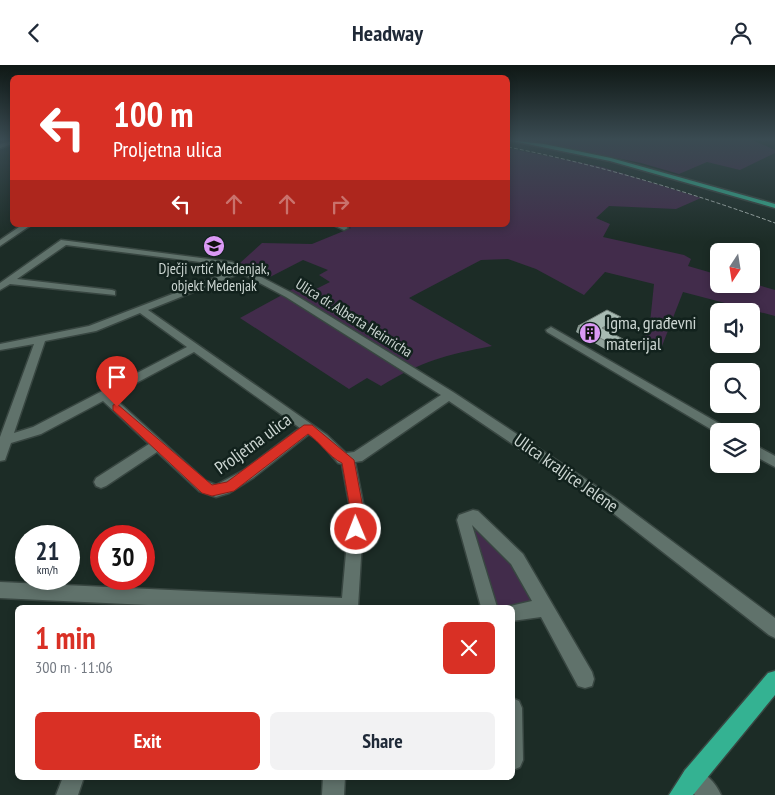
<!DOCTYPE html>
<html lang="en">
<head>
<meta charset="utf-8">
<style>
	:root { --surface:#fff; --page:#f2f2f3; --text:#1f2937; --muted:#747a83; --accent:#d93025 }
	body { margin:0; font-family:"PT Sans Narrow",sans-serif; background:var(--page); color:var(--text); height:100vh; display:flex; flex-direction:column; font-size:19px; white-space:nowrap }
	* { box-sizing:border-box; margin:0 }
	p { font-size:16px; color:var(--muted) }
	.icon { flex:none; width:28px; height:28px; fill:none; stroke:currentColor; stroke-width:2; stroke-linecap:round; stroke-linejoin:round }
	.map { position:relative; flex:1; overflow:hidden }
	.panel { position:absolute; left:15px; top:540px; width:500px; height:175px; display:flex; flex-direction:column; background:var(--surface); border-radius:8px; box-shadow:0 2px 8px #0003 }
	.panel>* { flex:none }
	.guide { position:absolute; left:10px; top:10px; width:500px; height:152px; border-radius:8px; box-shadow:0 2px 8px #0003; background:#d93025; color:#fff; overflow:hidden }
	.needle { width:32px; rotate:192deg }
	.tools { position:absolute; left:710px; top:178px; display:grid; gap:10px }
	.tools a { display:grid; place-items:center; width:50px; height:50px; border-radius:8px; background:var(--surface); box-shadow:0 2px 8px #0003; font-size:25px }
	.speed { position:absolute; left:15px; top:460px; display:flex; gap:10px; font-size:25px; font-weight:700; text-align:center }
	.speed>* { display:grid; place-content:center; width:65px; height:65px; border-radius:50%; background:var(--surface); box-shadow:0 2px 8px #0003; line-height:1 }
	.speed small { font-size:12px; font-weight:400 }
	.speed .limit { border:8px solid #d22; background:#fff; color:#111 }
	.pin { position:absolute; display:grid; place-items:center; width:42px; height:42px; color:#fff; margin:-51px -21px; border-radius:50% 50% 50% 0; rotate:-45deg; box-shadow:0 0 5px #0007 }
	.pin .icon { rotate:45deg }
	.me { position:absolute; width:55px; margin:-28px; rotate:359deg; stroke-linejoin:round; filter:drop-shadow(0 0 4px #0008) }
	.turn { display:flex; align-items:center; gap:18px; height:105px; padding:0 20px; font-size:22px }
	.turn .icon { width:65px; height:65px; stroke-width:2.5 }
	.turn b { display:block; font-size:35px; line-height:42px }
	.lanes { display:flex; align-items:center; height:48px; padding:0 20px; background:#0003; justify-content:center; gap:25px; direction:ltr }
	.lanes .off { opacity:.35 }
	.round { display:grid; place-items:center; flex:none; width:52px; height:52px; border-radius:8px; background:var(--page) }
	.summary { display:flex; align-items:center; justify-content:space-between; height:85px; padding:0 20px }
	h1 { font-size:30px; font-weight:600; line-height:38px; color:var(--accent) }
	.primary-button { display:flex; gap:10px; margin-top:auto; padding:10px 20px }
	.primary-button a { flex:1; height:58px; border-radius:8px; background:var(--accent); color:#fff; font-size:20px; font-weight:600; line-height:58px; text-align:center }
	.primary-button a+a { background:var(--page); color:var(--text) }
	header { display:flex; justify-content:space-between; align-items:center; height:65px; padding:0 20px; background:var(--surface); font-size:22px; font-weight:600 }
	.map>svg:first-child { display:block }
	.green { fill:#422c4b }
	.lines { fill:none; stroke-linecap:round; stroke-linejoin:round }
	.minor-casing { stroke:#384641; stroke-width:3 }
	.major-casing { stroke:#384641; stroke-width:3 }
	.minor { fill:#60726b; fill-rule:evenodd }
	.major { fill:#34b292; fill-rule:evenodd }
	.rail { stroke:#a9b4b0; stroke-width:1; stroke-dasharray:4 2; stroke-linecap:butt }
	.wall { fill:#90a19a }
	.shaded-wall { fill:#76837d }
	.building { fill:#a8bbb3; stroke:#76837d }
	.route { fill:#d93025; stroke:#8d1f18 }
	.labels { text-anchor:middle; stroke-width:5; stroke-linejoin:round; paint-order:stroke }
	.far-poi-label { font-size:15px; fill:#cbd5d1; stroke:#12221d }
	.far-street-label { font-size:15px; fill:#cbd5d1; stroke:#12221d }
	.poi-label { font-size:18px; fill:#cbd5d1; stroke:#12221d; text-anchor:start }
	.street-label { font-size:18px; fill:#cbd5d1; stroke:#12221d }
</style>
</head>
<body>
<header><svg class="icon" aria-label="back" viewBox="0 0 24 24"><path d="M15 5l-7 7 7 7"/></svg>Headway<svg class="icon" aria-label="person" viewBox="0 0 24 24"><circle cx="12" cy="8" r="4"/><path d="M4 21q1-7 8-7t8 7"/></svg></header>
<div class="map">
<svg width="775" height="730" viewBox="0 0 775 730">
	<rect width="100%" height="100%" fill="#1c2c26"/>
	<!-- green -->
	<path class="green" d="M539,75H752L775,85V88L740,105L707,97L679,109L641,98L541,78Z
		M512,84L602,102L701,133L676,144L609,141L596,153L610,159L603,172L684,190L691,194L688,201L719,210V219L751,218L775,225V251L683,227L662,281L644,274L650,258L654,219L605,207L584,230L536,204L508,194L481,195L409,233L492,281C445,290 422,296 381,321L367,313L349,324L240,253L293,224L304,230L330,217L319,210L328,205L303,195L270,212L240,198L262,178L312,179L351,163L347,160H508V85Z
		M474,459L510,496L532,533L529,537L502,542L497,540L470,464Z"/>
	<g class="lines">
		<!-- minor casing -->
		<g class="minor-casing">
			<path id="minor" d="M12,76V79L0,83V79Z
				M22,160H31L0,181V175Z
				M333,160H343L348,163L344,165Z
				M61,175L232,197L292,228L453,327L614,433L775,553V573L769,570L604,441L449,336L362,396L355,397L364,443L358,542H190L0,533V517L342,533L350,443L342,399L338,398L319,376L309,369L253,413L229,428L216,432L199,426L157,387L106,421L101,423L96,421L94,417L96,413L149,379L103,336L41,369L11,378L5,395L0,396V372L34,279L0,285V279L89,261L235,205L216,199L66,180L17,214L112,225L115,226V230L10,219L0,225V218ZM241,208L286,232L441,330L354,387L346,388L327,370L148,245ZM140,248L187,282L33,362L14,368L45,276L96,266ZM194,287L300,363L244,405L216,420L206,416L112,331Z
				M551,262L727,363L729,366H719V369L547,267L546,265Z
				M751,378L775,391V402L751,389Z
				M473,445L478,446L523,489L592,607L594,614L592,621L585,623L578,621L541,552L512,556V542H506L532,536L511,499L472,460L497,542H481L457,455L459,450Z
				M512,633L519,636L522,643L523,695L520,702L513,705Z
				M692,701C704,706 716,718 721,730H695L685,719L681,712L685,705Z
				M63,712H84L78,730H56Z
				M323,712H345L344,730H322Z"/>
		</g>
		<!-- major casing -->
		<g class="major-casing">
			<path id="major" d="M508,75L544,79L611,93L775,139V143L610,96Z
				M775,606V630L693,730H669L685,705L768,608Z"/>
		</g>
		<!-- minor -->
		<use href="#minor" class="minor"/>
		<!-- major -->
		<use href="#major" class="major"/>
		<!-- rail -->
		<path class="rail" d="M508,82C599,100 687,126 775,158"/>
	</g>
	<!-- wall -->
	<path class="wall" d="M621,252L618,259L606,265L620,280L610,287L576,267L578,261Z"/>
	<!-- shaded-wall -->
	<path class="shaded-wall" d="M621,252L618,259L600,269L602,263Z
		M623,274L620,280L610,287L613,280Z"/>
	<!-- building -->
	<path class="building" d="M607,245L621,252L602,263L623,274L613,280L578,261Z"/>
	<!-- sky -->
	<linearGradient id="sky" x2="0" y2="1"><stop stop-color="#0f1815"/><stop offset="0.42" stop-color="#3a4b52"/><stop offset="1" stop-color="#3a4b52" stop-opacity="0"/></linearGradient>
	<rect width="775" height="177" fill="url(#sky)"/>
	<!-- route -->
	<path class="route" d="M117,339L212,420L227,417L304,360H312L354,395L363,443L361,468L356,470L352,468L350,464V443L342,398C329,392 320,377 308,369L234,426L212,431L202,428L113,345V340Z"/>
	<!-- icons -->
	<defs>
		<g id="school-disc" transform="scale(1.125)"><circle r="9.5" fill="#db99f5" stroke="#12221d"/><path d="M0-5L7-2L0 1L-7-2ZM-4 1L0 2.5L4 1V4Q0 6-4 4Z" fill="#111"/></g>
		<g id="building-disc" transform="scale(1.125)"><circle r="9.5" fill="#db99f5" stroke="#12221d"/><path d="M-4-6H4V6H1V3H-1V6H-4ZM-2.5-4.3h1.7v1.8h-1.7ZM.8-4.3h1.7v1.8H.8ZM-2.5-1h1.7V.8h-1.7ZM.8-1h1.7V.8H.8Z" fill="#111"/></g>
	</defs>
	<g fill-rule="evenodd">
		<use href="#school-disc" x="214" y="181"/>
		<use href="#building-disc" x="590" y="268"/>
	</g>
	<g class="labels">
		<!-- far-poi labels -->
		<g class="far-poi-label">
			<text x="214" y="209">Dječji vrtić Medenjak,<tspan x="214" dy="17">objekt Medenjak</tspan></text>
		</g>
		<!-- far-street labels -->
		<g class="far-street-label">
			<text transform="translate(354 253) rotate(32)" y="5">Ulica dr. Alberta Heinricha</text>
		</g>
		<!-- poi labels -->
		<g class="poi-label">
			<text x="606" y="264">Igma, građevni<tspan x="606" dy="21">materijal</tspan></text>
		</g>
		<!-- street labels -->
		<g class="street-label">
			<text transform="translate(253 379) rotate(-36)" y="6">Proljetna ulica</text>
			<text transform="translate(566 408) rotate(35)" y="6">Ulica kraljice Jelene</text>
		</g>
	</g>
</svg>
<div class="tools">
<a><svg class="needle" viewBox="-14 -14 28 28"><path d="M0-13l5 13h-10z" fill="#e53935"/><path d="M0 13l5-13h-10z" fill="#747a83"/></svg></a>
<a><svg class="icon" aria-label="sound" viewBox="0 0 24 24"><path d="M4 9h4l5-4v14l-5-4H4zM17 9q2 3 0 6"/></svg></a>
<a><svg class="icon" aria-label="search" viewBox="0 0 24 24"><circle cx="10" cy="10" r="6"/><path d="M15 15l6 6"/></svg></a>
<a><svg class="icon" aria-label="layers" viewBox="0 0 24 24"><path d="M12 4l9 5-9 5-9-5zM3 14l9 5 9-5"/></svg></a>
</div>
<div class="speed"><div>21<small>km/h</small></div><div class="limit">30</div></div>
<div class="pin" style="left:117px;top:342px;background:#d93025"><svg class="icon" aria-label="arrive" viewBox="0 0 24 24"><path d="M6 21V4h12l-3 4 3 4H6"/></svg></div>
<svg class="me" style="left:356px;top:464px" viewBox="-20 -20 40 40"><circle r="17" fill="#d93025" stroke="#fff" stroke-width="3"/><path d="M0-11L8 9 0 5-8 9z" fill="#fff"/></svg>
<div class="guide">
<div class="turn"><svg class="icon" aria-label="left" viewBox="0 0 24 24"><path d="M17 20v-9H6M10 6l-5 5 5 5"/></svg><div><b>100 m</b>Proljetna ulica</div></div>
<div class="lanes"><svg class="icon" aria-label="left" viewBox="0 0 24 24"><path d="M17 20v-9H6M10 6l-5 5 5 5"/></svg><svg class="icon off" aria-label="ahead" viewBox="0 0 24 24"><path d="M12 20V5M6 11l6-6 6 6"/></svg><svg class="icon off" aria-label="ahead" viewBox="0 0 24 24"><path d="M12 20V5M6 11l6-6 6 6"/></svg><svg class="icon off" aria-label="right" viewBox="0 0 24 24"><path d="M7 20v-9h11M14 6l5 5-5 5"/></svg></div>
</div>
<section class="panel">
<div class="summary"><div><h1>1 min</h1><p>300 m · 11:06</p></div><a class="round" style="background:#d93025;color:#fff"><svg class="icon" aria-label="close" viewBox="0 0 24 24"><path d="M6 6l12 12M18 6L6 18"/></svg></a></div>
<div class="primary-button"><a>Exit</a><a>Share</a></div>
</section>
</div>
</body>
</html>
